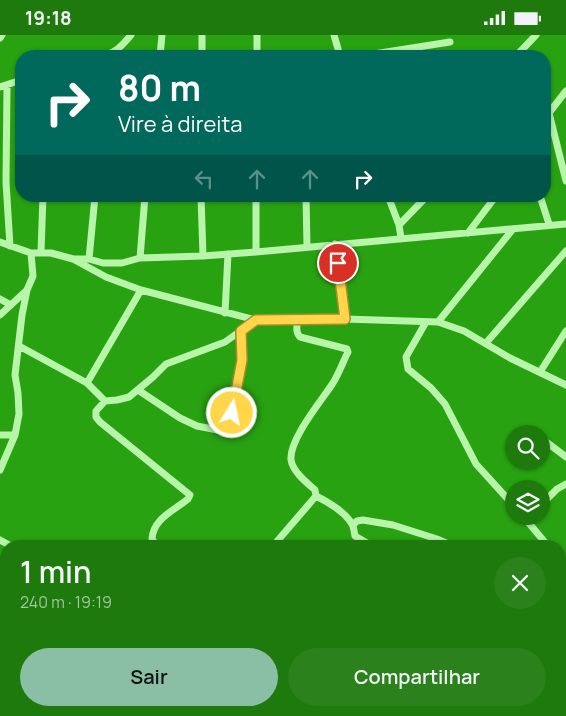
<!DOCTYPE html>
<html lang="pt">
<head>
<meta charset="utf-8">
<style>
	:root { --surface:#1e7a0d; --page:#2b811b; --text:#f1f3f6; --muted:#a1c59d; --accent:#8abfa5 }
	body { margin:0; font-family:Manrope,sans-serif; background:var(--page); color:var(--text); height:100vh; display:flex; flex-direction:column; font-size:19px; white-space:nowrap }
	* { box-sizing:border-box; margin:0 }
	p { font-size:16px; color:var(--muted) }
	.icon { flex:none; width:28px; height:28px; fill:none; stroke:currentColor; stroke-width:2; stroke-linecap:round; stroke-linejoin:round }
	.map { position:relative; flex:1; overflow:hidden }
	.sheet { position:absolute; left:0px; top:505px; width:566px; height:176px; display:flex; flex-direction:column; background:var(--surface); border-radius:20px 20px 0 0; box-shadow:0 1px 4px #0004 }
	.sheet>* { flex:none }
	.banner { position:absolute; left:15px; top:15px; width:536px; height:152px; border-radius:20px; box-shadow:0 1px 4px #0004; background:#00695c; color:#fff; overflow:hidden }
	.fabs { position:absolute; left:505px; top:390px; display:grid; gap:10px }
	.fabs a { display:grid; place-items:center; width:45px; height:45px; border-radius:50%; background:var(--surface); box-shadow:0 1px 4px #0004; font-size:25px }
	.pin { position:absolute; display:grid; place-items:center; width:42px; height:42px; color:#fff; margin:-21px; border:2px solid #fff; border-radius:50%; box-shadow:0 1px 5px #0007 }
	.me { position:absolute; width:55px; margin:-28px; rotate:10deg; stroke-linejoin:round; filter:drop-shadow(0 0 4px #0008) }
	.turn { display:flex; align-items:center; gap:18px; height:105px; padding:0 20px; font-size:22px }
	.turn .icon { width:65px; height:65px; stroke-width:2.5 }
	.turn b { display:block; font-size:35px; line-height:42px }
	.lanes { display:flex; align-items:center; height:48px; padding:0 20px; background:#0003; justify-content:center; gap:25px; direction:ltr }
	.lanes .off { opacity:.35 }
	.round { display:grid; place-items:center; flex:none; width:52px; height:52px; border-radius:26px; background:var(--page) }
	.head { display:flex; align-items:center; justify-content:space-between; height:85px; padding:0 20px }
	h1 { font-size:30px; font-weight:600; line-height:38px }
	.cta { display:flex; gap:10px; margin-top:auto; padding:10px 20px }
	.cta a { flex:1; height:58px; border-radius:30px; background:var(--accent); color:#111; font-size:20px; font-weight:600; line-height:58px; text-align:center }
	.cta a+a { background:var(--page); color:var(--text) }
	.status { display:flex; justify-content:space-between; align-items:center; height:35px; padding:0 25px; background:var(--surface); direction:ltr }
	.status svg { height:14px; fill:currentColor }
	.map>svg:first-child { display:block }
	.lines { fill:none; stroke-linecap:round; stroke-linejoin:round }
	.path { stroke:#b8f5ab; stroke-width:1; stroke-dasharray:2.5 4; stroke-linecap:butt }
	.minor { stroke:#b8f5ab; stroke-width:7 }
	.route-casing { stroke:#a68a30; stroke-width:12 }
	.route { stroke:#ffd54a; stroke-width:9 }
</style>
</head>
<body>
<div class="status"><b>19:18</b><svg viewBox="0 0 49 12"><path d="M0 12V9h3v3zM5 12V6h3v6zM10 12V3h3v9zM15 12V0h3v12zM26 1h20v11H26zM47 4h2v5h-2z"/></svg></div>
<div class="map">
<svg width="566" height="681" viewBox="0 0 566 681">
	<rect width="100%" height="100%" fill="#28a211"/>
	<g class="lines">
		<!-- path -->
		<path class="path" d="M451,15L452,21"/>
		<!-- minor -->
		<path class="minor" d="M334,0L340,21
			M0,3L2,0
			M99,21C115,19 121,12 131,0
			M160,21L162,0
			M202,21V0
			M257,21V0
			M361,21L450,7
			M516,21L536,0
			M7,51L6,147L10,211
			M0,52L21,45
			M549,78L566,146
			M545,83L566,56
			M201,161L203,221
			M306,161L307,212
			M388,161L399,190L401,203
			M540,161L549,189
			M399,190L427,161
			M468,198L496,161
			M0,207L31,218H51L73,224L106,242L141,255L256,285L345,284L438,287L464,296L510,323L566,350
			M335,209L345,284
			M41,217L43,161
			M256,217V161
			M140,223L145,161
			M74,224H89L103,228H122L140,223L203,221L256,217L566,189
			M89,224L95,161
			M0,264L11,270
			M225,278L228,219
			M0,280L27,255
			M298,284C297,290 295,297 300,302L347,314L348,317C343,327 339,338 333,348C322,365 289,404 291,425C293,437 307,448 315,455L316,461
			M426,287L406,322L408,334L431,353L445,369L476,429L514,471
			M438,287L513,194
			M486,308L566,216
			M19,311L87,348L105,366
			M540,337L566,296
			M87,348L141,255
			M138,355L180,383L197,391L228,397L242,325L241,295
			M529,394L536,399
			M0,400H15
			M541,403L566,422
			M0,435L15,400L19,379L18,358L15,340L22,280L27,255L33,241L31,218
			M316,461C328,467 345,477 352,489C354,492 354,497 355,501L372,511
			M541,470L557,454L566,449
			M523,481L548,511
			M353,490L357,486L363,485L393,490L437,504L453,511
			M0,505L11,511
			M157,511L152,504C153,484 173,476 188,464L190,460L100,387L96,382V376L105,366L117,365L129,362L153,342L166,329L225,307L256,285
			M273,511L316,461
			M560,525L566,540
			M560,586H566
			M463,675L476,681
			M15,681L24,675
			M514,681L516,675"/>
	</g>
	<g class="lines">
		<!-- route casing -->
		<g class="route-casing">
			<path id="route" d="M232,378L242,325L241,296L256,285L345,284L338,228"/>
		</g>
		<!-- route -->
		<use href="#route" class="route"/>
	</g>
</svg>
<div class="fabs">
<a><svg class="icon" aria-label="search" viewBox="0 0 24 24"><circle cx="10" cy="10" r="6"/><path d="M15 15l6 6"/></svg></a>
<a><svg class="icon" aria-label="layers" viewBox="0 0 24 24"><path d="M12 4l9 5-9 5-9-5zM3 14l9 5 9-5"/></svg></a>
</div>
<div class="pin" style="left:338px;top:228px;background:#d93025"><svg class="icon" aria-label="arrive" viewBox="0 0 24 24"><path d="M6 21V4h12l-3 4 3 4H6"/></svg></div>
<svg class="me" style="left:232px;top:378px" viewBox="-20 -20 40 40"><circle r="17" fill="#ffd54a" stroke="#fff" stroke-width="3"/><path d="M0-11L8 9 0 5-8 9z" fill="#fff"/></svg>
<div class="banner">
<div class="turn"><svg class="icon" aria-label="right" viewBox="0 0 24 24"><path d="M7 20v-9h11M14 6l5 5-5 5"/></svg><div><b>80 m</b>Vire à direita</div></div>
<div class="lanes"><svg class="icon off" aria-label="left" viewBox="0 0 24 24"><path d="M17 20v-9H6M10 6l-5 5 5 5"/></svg><svg class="icon off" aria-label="ahead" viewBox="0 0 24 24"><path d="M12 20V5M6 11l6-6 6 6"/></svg><svg class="icon off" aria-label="ahead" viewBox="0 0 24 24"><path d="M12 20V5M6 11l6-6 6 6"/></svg><svg class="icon" aria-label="right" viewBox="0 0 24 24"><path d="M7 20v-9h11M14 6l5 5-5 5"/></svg></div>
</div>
<section class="sheet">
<div class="head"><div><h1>1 min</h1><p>240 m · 19:19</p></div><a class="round"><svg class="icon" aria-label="close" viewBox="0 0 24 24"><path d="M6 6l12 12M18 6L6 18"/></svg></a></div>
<div class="cta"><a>Sair</a><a>Compartilhar</a></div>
</section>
</div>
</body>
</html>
